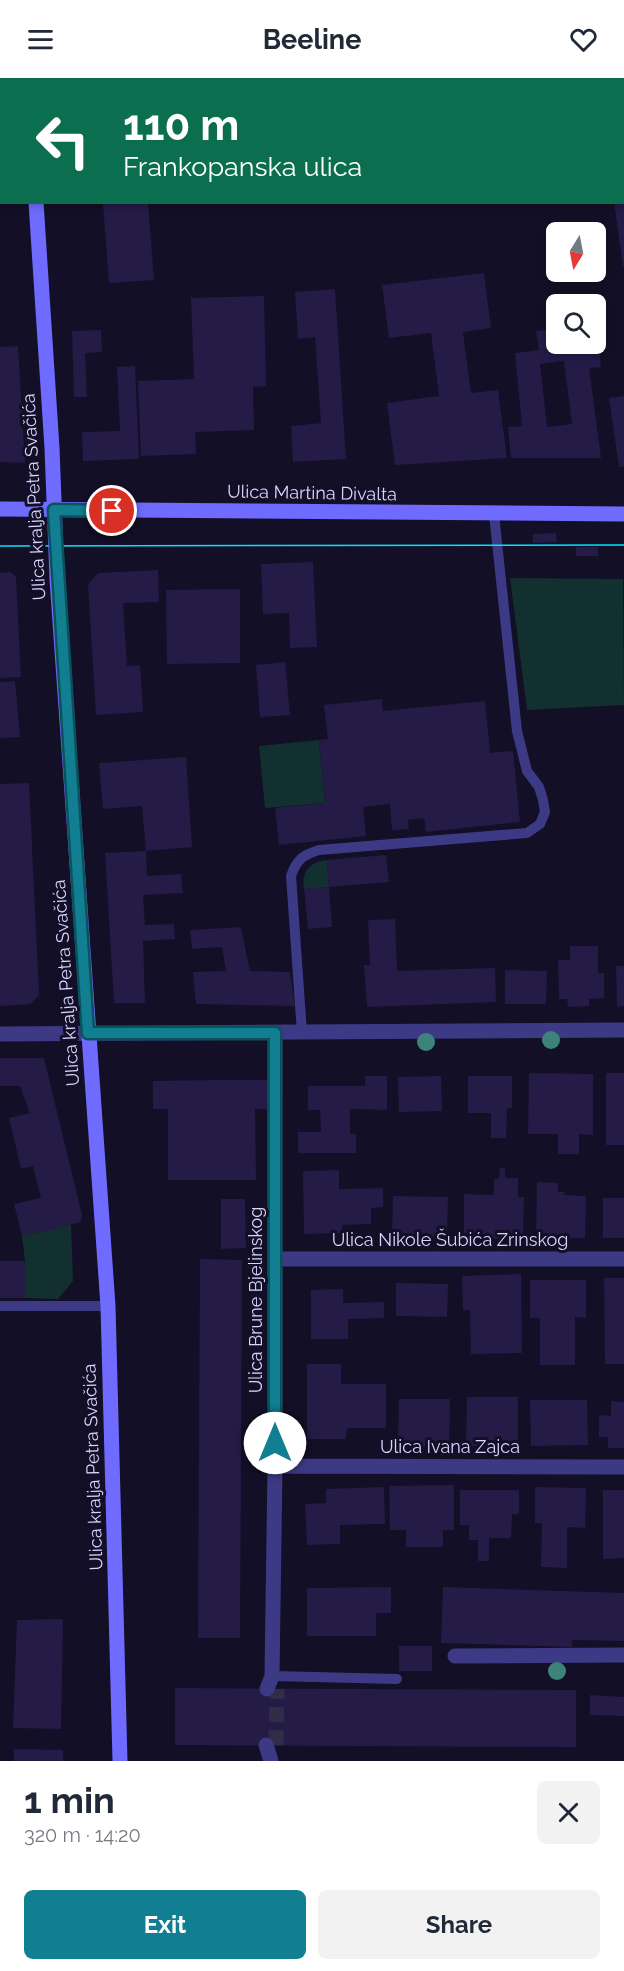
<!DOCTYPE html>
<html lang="en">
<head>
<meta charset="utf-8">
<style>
	:root { --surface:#fff; --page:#f2f2f3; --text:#1f2937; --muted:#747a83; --accent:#117e91 }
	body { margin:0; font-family:Raleway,sans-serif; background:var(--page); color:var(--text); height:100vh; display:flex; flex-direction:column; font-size:22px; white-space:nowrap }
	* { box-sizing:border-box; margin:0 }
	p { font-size:20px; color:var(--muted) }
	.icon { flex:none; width:33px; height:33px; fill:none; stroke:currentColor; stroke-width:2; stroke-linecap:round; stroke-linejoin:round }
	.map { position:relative; height:1683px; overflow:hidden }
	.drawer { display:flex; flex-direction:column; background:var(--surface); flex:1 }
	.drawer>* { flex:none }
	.hud { position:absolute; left:0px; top:0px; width:624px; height:126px; box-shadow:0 3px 9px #0003; background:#0b6e4f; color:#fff; overflow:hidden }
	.needle { width:39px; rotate:190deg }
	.buttons { position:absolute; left:546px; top:144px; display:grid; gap:12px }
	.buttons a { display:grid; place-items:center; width:60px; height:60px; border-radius:9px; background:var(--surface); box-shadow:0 3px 9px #0003; font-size:30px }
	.pin { position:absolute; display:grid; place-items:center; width:51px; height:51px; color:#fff; margin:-26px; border:3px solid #fff; border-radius:50%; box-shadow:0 2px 6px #0007 }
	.me { position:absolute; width:66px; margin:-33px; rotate:0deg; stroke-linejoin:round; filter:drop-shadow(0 0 4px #0008) }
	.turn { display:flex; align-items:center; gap:21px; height:126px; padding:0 24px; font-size:27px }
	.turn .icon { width:78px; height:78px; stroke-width:2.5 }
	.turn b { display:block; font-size:42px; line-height:51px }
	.round { display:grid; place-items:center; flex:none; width:63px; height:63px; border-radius:9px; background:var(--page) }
	.headline { display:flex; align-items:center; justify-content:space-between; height:102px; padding:0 24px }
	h1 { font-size:36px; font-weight:700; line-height:45px }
	.cta { display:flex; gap:12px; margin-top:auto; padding:12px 24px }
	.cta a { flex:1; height:69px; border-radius:9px; background:var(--accent); color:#fff; font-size:24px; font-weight:700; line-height:69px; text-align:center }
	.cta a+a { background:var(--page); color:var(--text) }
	header { display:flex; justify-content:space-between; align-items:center; height:78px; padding:0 24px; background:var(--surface); font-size:27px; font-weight:700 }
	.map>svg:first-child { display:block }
	.green { fill:#12302f }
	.building { fill:#241b47; fill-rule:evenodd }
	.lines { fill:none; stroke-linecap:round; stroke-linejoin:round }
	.street-tunnel { stroke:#312d47; stroke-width:15; stroke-dasharray:15 8; stroke-linecap:butt }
	.lane { stroke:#3d3a85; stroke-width:10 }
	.street { stroke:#3d3a85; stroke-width:15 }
	.secondary { stroke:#6f6bff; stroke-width:15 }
	.tram { stroke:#00e5ff; stroke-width:1.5 }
	.tree { fill:#3d827b }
	.route-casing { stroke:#0b525e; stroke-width:15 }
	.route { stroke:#117e91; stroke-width:10 }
	.labels { text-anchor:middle; stroke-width:6; stroke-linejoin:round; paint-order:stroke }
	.street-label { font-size:18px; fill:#d9d4ff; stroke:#130f26 }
</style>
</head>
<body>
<header><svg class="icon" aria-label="menu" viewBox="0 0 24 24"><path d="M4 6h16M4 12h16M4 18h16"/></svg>Beeline<svg class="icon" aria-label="heart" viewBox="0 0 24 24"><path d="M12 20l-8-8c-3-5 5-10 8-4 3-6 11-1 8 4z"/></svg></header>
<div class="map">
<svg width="624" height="1683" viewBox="0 0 624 1683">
	<rect width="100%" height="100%" fill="#130f26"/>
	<!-- green -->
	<path class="green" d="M510,500L623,501L624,627L527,632Z
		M319,662L325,725L265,730L259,668Z
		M327,782L329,809L304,811C301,793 310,784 327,782Z
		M71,1146L73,1203L58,1221L25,1220V1183L22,1158Z"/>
	<!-- building -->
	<path class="building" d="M121,124H148L154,202L109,205L103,126Z
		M614,124H624V188H623Z
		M484,195L491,250L463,254L471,315L498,312L507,380L395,387L387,325L439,318L431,255L389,260L382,207Z
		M335,211L346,381L293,384L291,348L321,345L315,259L298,261L295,214Z
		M264,218L266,308L253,309L254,352L195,354L196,376L141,378L138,303L194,301L191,220Z
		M556,250V266H596L597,256L601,289L589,290L601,380H511L508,349L522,348L515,275L539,272L536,253ZM564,283L572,346L547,349L540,286Z
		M101,252L102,274L85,275L87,319H74L72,253Z
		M18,268L25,385L0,384V269Z
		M135,288L139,381L83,383L82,354L120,353L117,289Z
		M624,318V389H619L609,320Z
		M556,455L557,464L533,465V456Z
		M576,469H598V478H576Z
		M313,484L317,569L290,570L289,535L263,536L261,486Z
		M158,492L159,524L123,525L127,588L140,587L143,634L96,637L88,506L98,495Z
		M10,494L16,499L21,599L0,600V495Z
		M240,511V585L167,586L166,512Z
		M285,584L290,637L260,639L256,587Z
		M15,603L20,659L0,660V604Z
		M382,621L383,633L485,623L490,675L513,673L520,744L426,754L424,740L408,742L409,751L392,752L390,726L363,729L366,758L279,767L275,730L325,725L319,662L328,661L324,627Z
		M186,679L192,769L146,773L147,798L181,796L183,815L143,817L145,847L174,846L175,861L143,863L145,925H114L105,775L146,773L142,728L103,731L99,685Z
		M29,705L39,917L30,926L0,928V706Z
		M386,777L389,804L329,809L327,782Z
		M329,809L332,849L308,851L304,811Z
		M395,841L397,893L495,890L496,924L367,929L364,887H370L368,842Z
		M241,849L250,893L290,894L295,928L196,926L193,894L226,893L222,869L192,871L190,852Z
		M570,868H598V895H604V920L589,921V928L568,929L567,921H559L558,882H570Z
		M616,888H624V928L617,929Z
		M505,892L547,893L546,926H505Z
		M0,980H44L82,1137L81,1144L22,1158L14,1126L41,1120L33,1088L21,1091L9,1040L30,1035L20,1008H0Z
		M529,995L593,996V1057L579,1056V1076H558V1056H528Z
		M606,995H624V1067H606Z
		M365,998H387V1032L350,1031V1056H356V1075H298V1054H321L320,1032H308V1008H365Z
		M441,998L442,1033L399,1034L398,999Z
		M468,998H512V1030H507L506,1060H491V1035H468Z
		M217,1002H269V1031H255L256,1102H168V1031H153V1003Z
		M500,1090H505V1100H518V1119H524L523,1161L464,1160V1116L494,1117V1101H499Z
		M339,1092V1111L383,1110V1129L371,1130V1146L342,1147V1155L304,1156L303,1093Z
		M537,1104L558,1105V1114H565L564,1117L586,1118L585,1160L536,1159Z
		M393,1118L448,1119L447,1160L392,1159Z
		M603,1120H624V1160H603Z
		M221,1121H245L246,1170L221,1171Z
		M200,1181L242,1182L240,1560H198Z
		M0,1183H25V1220H0Z
		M521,1196L522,1275L471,1276L470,1232H463L462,1198Z
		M604,1200H624V1286H605Z
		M530,1202H586V1240L575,1239V1287H540V1240H530Z
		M396,1205L448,1206L447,1239L396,1238Z
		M343,1211V1225L384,1224V1240L348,1241V1261H311V1212Z
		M307,1286H341V1306H386V1350H347L346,1361H307Z
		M467,1319H518V1368H466Z
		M399,1321H450L449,1369L398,1368Z
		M530,1322H587L588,1367L531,1368Z
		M611,1323L624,1324V1370H608V1359H599V1337L611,1338Z
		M454,1407V1452H443V1469H406V1452H390L389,1408Z
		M384,1409L385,1446L340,1447V1466L307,1467L305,1426L326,1425V1411Z
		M535,1409L586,1410L585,1450L567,1449V1490L541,1489L542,1445H535Z
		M460,1412H519V1436H512L511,1460H489V1483H478V1462H469V1447H460Z
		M603,1412H624V1480L603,1481Z
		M391,1509V1535H376V1558H307V1510Z
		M443,1509L624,1515V1563L572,1562V1569L441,1565Z
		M63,1541L61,1651L13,1650L17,1542Z
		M399,1568H432V1593H399Z
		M175,1610L576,1612V1669L175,1667Z
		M590,1617L624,1619V1638L590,1637Z
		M14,1671L63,1672V1683H14Z"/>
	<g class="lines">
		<!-- street-tunnel -->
		<path class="street-tunnel" d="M276,1667L277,1611"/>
		<!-- lane -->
		<path class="lane" d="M302,955L291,798C297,781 303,777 319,772L527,755L540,746L545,734L543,722L539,709L527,693L517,653L494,436
			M0,1228H108
			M272,1598L397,1601"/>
		<!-- street -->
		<path class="street" d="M83,2L106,0
			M0,7H2
			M0,956L624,952
			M276,1181H624
			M275,1388L624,1389
			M455,1578L624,1577
			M267,1611L272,1598L275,1388V955
			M266,1667L271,1683"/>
		<!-- secondary -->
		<path class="secondary" d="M28,0V2
			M36,124L52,370L57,501L108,1228L120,1683
			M0,431L624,436"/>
		<!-- tram -->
		<path class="tram" d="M0,468L624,467"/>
	</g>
	<!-- trees -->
	<g class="tree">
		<circle cx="551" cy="962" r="9"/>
		<circle cx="426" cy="964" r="9"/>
		<circle cx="557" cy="1593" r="9"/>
	</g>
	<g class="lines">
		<!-- route casing -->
		<g class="route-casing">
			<path id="route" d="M112,433L54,432L88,955H275V1365"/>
		</g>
		<!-- route -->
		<use href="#route" class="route"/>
	</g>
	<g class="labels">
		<!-- street labels -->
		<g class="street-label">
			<text transform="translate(312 415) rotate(1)" y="6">Ulica Martina Divalta</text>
			<text transform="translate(34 419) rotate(-93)" y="6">Ulica kralja Petra Svačića</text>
			<text transform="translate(66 905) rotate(-94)" y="6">Ulica kralja Petra Svačića</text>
			<text x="450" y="1168">Ulica Nikole Šubića Zrinskog</text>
			<text transform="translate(256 1222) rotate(-90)" y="6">Ulica Brune Bjelinskog</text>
			<text x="450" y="1375">Ulica Ivana Zajca</text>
			<text transform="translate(93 1389) rotate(-92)" y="6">Ulica kralja Petra Svačića</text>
		</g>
	</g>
</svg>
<div class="buttons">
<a><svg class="needle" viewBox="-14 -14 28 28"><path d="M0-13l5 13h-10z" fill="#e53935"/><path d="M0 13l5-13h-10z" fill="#747a83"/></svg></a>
<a><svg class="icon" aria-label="search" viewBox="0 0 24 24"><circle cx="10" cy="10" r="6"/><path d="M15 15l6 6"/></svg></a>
</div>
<div class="pin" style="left:112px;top:433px;background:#d93025"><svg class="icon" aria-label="arrive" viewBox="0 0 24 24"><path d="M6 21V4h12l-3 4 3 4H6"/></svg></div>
<svg class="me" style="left:275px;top:1365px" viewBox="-20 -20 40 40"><circle r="19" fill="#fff"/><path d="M0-13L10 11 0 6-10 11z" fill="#117e91"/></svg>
<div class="hud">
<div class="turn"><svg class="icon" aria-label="left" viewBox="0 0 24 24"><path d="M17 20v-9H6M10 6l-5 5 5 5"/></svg><div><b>110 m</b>Frankopanska ulica</div></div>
</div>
</div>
<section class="drawer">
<div class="headline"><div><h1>1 min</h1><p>320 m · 14:20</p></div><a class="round"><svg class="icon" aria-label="close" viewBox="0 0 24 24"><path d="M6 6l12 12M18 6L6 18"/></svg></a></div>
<div class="cta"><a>Exit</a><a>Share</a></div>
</section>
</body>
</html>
